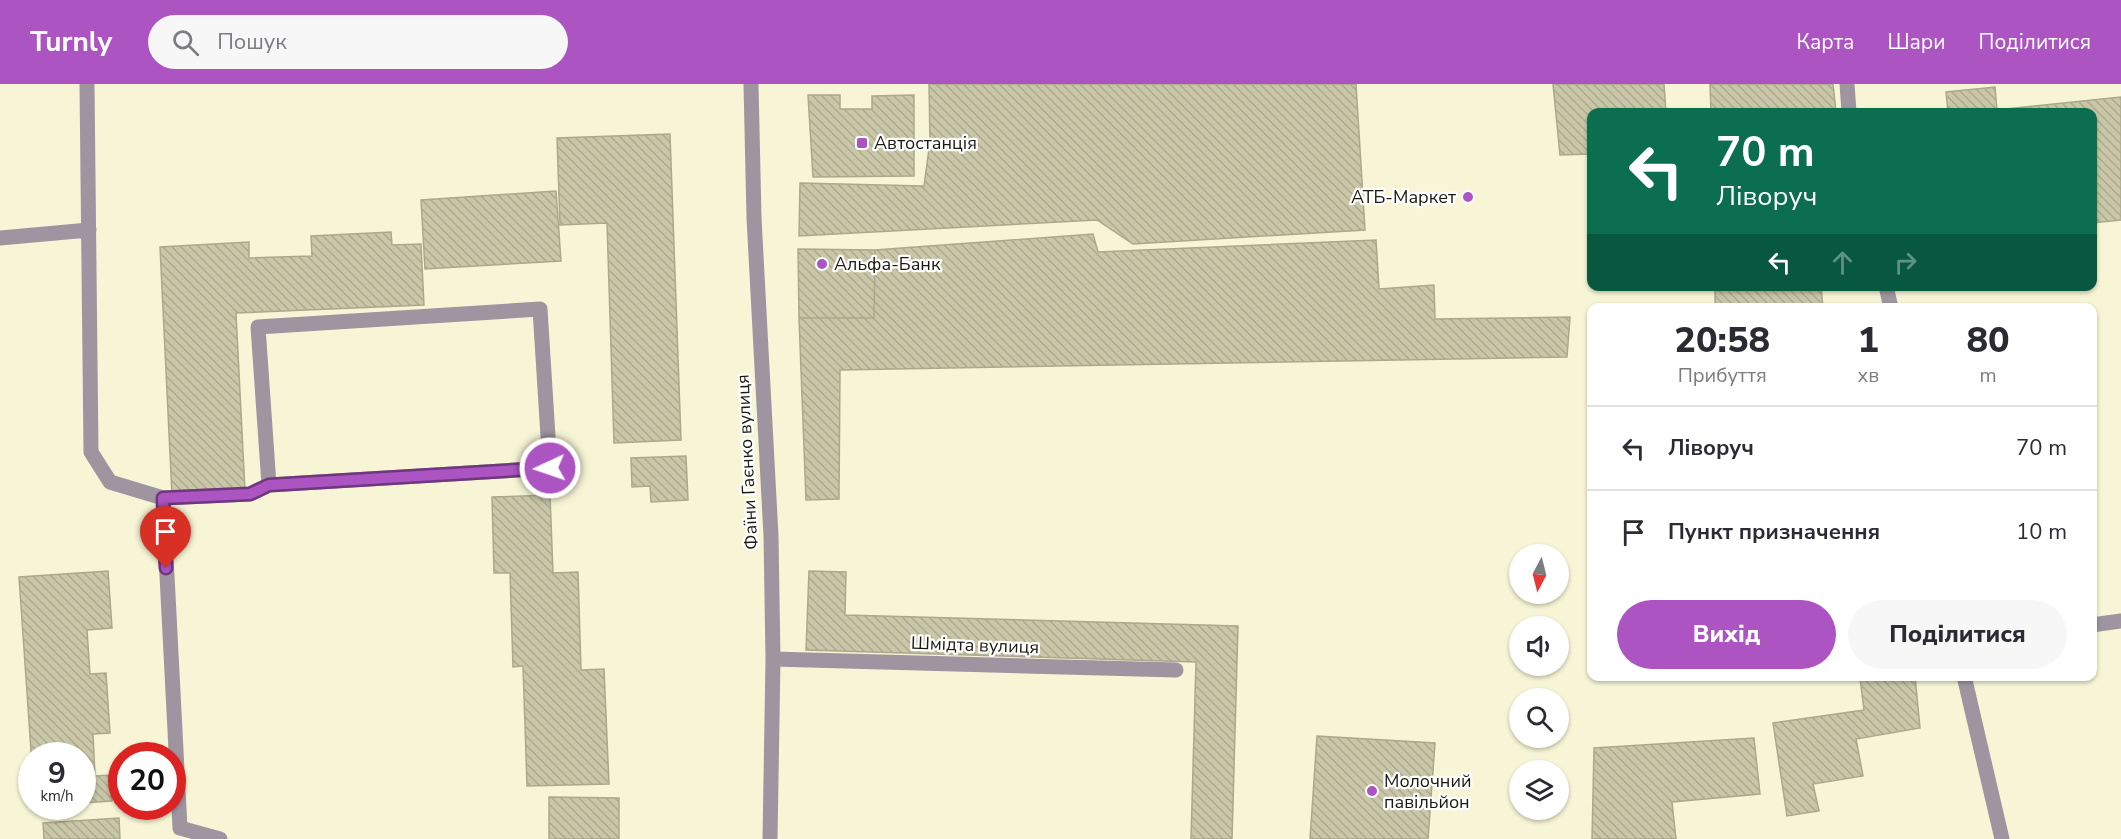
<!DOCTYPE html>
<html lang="uk">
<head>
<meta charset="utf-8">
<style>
	:root { --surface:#fff; --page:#f7f7f7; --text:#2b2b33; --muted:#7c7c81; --line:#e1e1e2; --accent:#ac55c2 }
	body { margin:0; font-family:"Nunito Sans",sans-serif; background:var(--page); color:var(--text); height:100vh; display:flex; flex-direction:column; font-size:22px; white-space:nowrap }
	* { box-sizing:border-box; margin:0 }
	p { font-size:20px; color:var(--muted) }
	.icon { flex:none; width:33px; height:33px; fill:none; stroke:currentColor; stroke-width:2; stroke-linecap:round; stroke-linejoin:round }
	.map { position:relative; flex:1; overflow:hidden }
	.sheet { position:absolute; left:1587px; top:219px; width:510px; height:378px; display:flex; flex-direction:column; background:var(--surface); border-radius:12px; box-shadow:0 2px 4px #0004 }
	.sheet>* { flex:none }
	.hud { position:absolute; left:1587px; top:24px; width:510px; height:183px; border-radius:12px; box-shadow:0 2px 4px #0004; background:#0b6e4f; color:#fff; overflow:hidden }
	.needle { width:39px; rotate:187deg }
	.buttons { position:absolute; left:1509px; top:460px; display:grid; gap:12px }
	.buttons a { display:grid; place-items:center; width:60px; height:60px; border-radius:50%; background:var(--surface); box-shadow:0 2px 4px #0004; font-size:30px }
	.speed { position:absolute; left:18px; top:658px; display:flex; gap:12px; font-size:30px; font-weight:700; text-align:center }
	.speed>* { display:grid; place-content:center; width:78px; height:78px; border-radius:50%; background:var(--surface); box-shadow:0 2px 4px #0004; line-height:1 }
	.speed small { font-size:15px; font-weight:400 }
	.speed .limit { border:9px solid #d22; background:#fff; color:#111 }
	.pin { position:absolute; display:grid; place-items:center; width:51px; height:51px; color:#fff; margin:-62px -26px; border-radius:50% 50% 50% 0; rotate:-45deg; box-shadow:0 0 6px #0007 }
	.pin .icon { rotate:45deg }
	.me { position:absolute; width:66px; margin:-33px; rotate:267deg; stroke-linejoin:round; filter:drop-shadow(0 0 4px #0008) }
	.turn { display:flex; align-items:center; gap:21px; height:126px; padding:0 30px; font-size:27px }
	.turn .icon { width:78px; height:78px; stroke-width:2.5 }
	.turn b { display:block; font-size:42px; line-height:51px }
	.lanes { display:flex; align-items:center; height:57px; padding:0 30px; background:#0003; justify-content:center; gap:30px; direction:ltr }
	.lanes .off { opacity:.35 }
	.eta { display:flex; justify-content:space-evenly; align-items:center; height:102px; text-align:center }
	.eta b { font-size:36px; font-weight:800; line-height:42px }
	.primary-button { display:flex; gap:12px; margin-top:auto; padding:12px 30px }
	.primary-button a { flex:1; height:69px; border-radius:36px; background:var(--accent); color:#fff; font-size:24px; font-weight:800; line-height:69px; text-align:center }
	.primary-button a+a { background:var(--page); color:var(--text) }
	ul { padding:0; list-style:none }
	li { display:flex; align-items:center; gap:18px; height:84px; padding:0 30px; border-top:2px solid var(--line) }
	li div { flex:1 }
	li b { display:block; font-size:22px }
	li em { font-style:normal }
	header { display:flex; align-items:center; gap:36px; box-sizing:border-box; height:84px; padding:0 30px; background:var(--accent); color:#fff }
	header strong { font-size:28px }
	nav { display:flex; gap:33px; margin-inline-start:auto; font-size:21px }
	.search { width:420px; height:54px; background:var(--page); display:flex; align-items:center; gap:15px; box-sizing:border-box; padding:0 21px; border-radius:33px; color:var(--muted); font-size:22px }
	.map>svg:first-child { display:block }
	.building { fill:url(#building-back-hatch); stroke:#aba98c; stroke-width:1.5 }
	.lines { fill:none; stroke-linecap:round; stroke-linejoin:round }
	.service { stroke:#9e95a0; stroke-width:15 }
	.minor { stroke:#9e95a0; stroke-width:15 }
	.route-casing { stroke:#70377e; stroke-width:15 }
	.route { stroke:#ac55c2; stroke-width:10 }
	.poi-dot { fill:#ac55c2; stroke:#fff; stroke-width:2 }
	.labels { text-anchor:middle; stroke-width:4.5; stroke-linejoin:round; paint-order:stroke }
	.poi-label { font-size:18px; fill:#1b1a0f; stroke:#fff; text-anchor:start }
	.street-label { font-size:18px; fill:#1b1a0f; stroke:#fff }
</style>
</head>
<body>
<header>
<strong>Turnly</strong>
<div class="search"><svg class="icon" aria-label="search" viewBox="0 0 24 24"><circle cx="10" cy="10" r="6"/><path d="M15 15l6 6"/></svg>Пошук</div>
<nav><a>Карта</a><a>Шари</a><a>Поділитися</a></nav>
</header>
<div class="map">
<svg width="2121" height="755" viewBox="0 0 2121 755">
	<defs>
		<pattern id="building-back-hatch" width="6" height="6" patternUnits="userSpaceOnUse" patternTransform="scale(1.5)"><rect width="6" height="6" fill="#c9c7a8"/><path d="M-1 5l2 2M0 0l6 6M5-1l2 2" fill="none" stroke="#acaa8f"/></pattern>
	</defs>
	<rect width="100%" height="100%" fill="#f7f5d6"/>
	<!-- building -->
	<path class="building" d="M929,0H1356L1365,146L1133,160L1097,136L799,152L800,99L924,102L930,57Z
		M1553,0H1664L1666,28H1592V70L1560,71Z
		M1710,0H1833L1836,28H1711Z
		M1995,3L1997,26L2121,13V136L2092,139V28H1948L1946,8Z
		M808,11H840V25H872V12L914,11V92L813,93Z
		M670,50L681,356L614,359L607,139L560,141L557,54Z
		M556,107L561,177L425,185L421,116Z
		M391,148L392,161L421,160L424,221L236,229L245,407L172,411L160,163L249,158V174L312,172L311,152Z
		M1093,150L1098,168L1376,156L1379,205L1434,201L1435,235L1570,233L1567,273L840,286L839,415L806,416L799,234H874L875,166Z
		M798,165L875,166L874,234H799Z
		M1715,202H1821L1823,224H1715Z
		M686,372L688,416L651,418L650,402L632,403L631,374Z
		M550,411L553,489L578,488L581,586L604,585L609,700L527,702L523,582L513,583L510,489H494L492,413Z
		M108,487L112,544L87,546L90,590L106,589L110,649L93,650L95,692L111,691L112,717L82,719V672H32V681L19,493Z
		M809,487L846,488L845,531L1238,542L1232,755H1191L1196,578L806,566Z
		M1869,592H1915L1920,644L1856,655L1863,692L1813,700L1819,727L1787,732L1773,639L1864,626L1860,594Z
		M1317,652L1435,659L1428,755H1310Z
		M1754,654L1760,710L1672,718L1676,755H1592L1594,664Z
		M549,713L619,714V755H549Z
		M119,734L120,755H44L43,739Z"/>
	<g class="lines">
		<!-- service -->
		<path class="service" d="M87,0L91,368L110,398L163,414L180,744L220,755
			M0,154L89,146
			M163,414L250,410L269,401L550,384L540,225L258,243L269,401"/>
		<!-- minor -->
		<path class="minor" d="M751,0L754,134L771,452L773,575L770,755
			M1847,0L1849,28
			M1886,202L1891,224
			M2092,541L2121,537
			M773,575L1176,586
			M1964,592L2002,755"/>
	</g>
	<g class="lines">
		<!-- route casing -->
		<g class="route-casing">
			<path id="route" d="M166,484L163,414L250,410L269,401L550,384"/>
		</g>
		<!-- route -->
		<use href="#route" class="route"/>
	</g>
	<!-- markers -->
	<g class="poi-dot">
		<rect x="856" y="53" width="12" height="12" rx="3"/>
		<circle cx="1468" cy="113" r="6"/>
		<circle cx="822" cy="180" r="6"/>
		<circle cx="1372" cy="707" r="6"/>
	</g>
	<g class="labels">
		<!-- poi labels -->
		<g class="poi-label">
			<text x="874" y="65">Автостанція</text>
			<text x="1456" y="119" text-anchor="end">АТБ-Маркет</text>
			<text x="834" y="186">Альфа-Банк</text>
			<text x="1384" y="703">Молочний<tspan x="1384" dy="21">павільйон</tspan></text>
		</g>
		<!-- street labels -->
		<g class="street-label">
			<text transform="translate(747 378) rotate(-93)" y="6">Фаїни Гаєнко вулиця</text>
			<text transform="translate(975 561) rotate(2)" y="6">Шмідта вулиця</text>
		</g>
	</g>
</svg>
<div class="buttons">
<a><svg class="needle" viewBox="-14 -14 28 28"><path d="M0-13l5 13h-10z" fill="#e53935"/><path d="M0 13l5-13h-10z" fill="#7c7c81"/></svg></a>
<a><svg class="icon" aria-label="sound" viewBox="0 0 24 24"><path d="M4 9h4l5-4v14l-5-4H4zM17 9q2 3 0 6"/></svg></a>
<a><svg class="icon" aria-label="search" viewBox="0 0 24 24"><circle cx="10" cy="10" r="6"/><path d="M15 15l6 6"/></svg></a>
<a><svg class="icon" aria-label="layers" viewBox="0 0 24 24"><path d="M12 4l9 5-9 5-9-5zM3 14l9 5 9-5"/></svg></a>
</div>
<div class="speed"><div>9<small>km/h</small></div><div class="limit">20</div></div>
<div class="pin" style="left:166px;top:484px;background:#d93025"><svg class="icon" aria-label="arrive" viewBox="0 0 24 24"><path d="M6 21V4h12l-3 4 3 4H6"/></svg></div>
<svg class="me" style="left:550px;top:384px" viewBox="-20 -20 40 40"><circle r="17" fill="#ac55c2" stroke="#fff" stroke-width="3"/><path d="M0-11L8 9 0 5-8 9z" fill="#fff"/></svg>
<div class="hud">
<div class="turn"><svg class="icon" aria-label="left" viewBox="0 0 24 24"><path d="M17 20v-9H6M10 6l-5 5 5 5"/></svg><div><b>70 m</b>Ліворуч</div></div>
<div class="lanes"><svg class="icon" aria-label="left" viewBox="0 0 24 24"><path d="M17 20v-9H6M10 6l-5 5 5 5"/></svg><svg class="icon off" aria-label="ahead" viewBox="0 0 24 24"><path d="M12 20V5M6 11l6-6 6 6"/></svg><svg class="icon off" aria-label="right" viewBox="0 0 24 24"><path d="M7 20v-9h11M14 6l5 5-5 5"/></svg></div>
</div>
<section class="sheet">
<div class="eta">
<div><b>20:58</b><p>Прибуття</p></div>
<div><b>1</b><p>хв</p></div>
<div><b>80</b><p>m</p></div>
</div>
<ul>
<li><svg class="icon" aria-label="left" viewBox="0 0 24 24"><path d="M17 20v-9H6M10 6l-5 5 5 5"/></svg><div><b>Ліворуч</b></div><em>70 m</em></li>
<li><svg class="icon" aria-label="arrive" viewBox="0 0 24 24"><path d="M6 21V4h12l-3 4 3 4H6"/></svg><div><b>Пункт призначення</b></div><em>10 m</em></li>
</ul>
<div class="primary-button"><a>Вихід</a><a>Поділитися</a></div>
</section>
</div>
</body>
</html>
